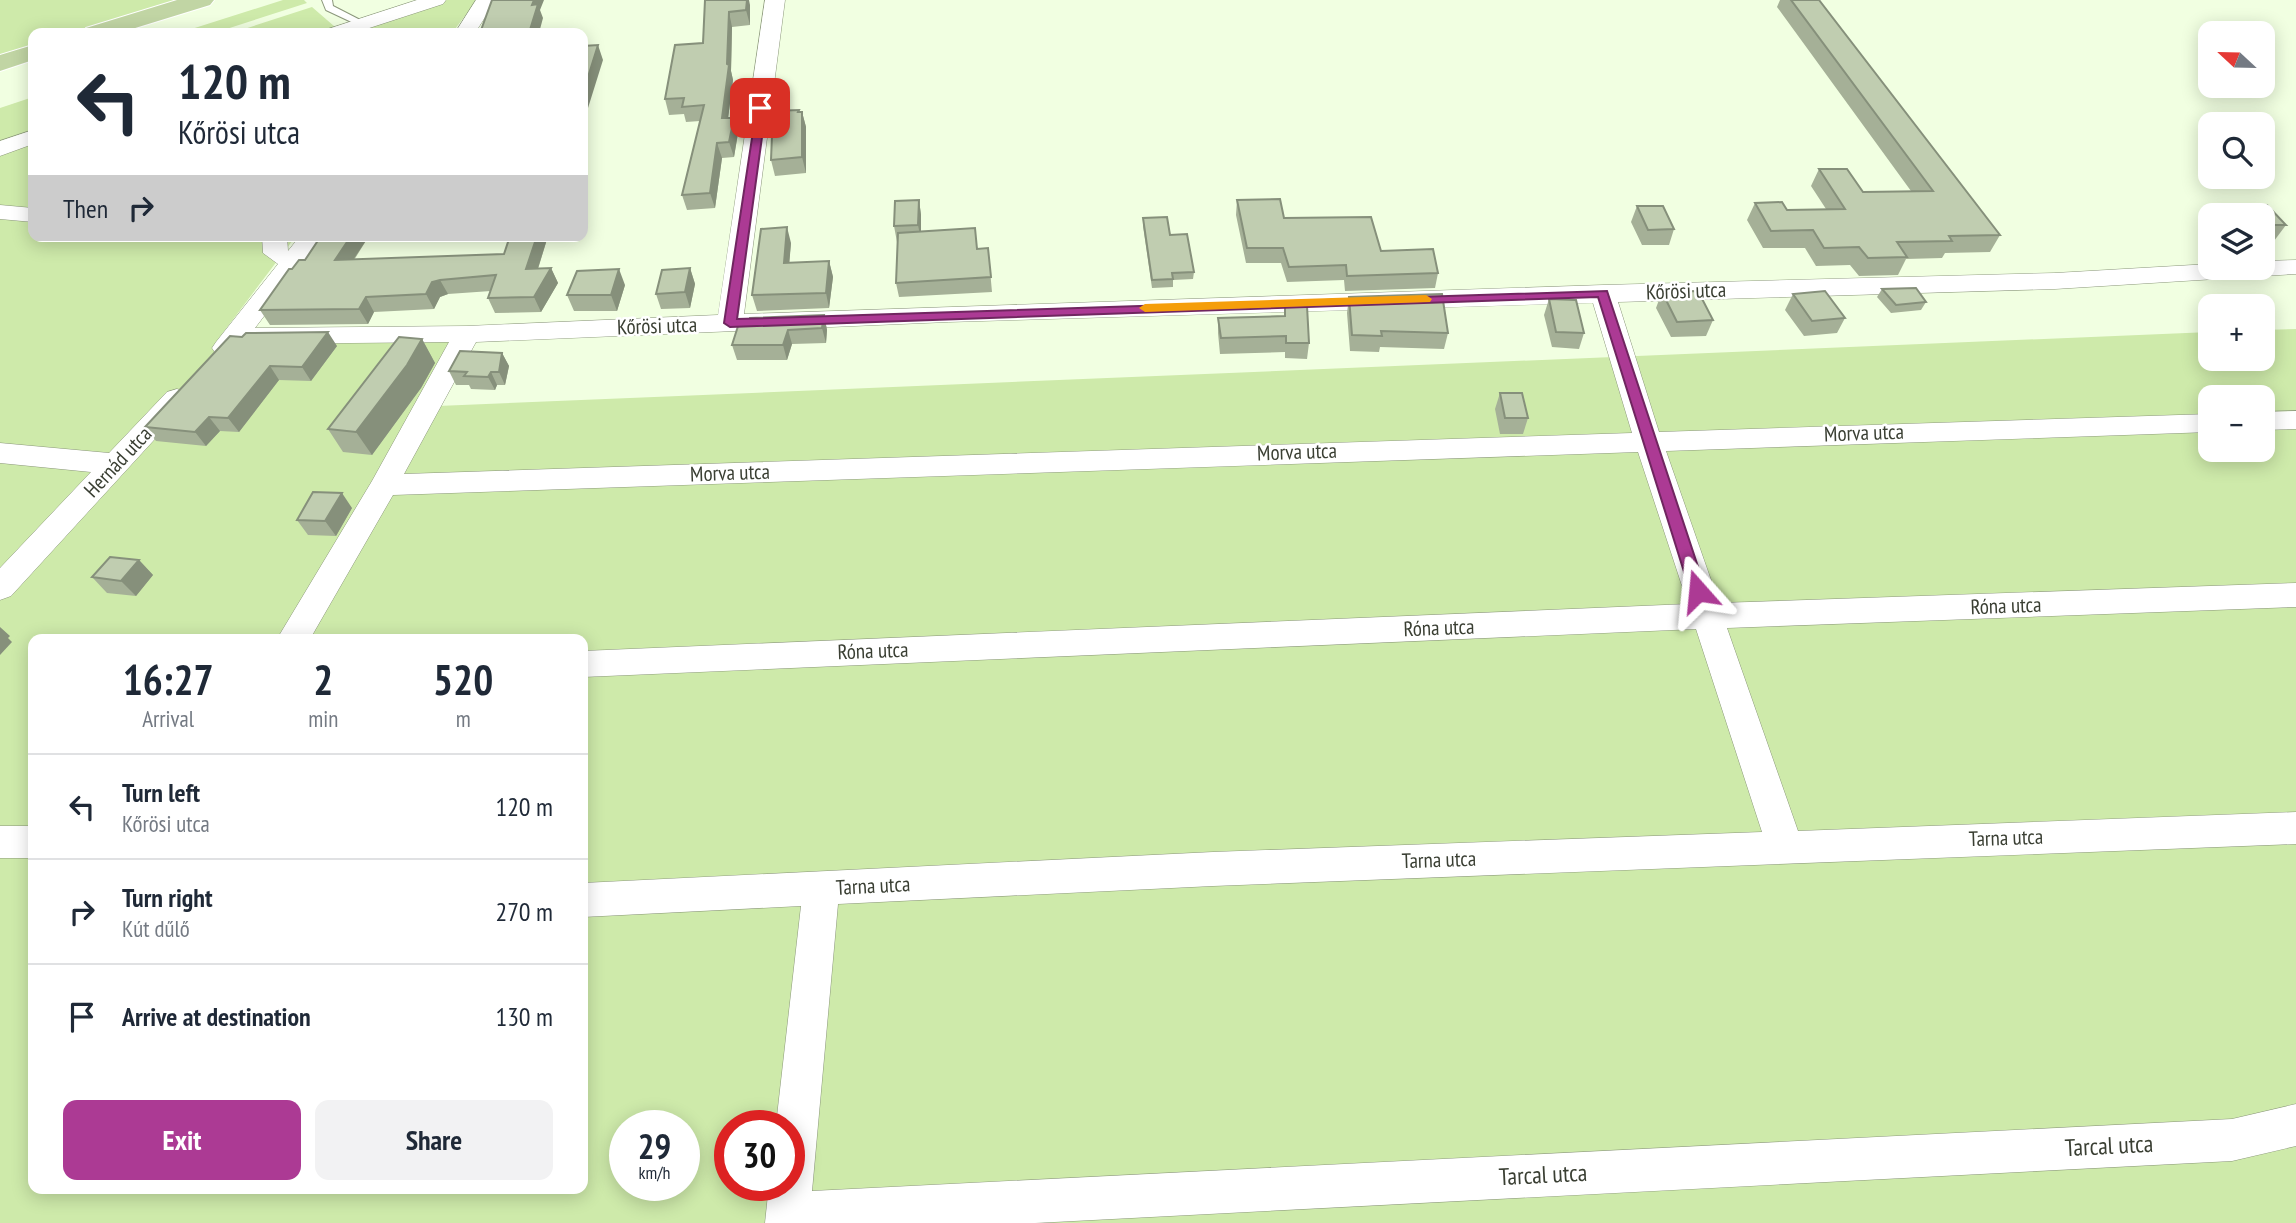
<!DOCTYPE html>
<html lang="en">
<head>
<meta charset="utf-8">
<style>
	:root { --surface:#fff; --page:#f2f2f3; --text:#1f2937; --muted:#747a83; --line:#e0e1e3; --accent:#ac3a94 }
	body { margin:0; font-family:"PT Sans Narrow",sans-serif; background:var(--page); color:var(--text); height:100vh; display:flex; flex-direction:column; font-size:26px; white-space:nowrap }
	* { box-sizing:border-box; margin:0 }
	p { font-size:23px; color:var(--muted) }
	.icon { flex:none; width:38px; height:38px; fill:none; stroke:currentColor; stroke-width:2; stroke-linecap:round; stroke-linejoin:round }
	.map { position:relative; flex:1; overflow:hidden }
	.drawer { position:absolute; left:28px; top:634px; width:560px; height:560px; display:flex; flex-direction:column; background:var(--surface); border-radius:14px; box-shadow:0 4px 18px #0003 }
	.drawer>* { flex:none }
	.top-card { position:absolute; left:28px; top:28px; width:560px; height:214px; border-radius:14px; box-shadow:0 4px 18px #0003; background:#fff; color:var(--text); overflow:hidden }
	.needle { width:46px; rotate:292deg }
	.buttons { position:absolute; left:2198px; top:21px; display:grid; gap:14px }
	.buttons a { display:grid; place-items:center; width:77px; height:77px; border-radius:14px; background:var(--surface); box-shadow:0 4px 18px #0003; font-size:35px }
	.speed { position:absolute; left:609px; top:1110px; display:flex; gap:14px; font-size:35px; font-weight:700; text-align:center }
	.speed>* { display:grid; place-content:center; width:91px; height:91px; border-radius:50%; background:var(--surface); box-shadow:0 4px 18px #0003; line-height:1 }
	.speed small { font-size:18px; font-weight:400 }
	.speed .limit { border:10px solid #d22; background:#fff; color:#111 }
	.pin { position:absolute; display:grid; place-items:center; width:60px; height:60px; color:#fff; margin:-30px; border-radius:14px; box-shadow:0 4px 10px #0006 }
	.me { position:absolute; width:77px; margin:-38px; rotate:342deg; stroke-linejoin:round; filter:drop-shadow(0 0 5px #0008) }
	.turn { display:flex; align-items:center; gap:24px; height:147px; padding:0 35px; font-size:32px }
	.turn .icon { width:91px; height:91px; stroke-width:2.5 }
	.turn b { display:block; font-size:49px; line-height:60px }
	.then { display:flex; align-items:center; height:66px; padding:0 35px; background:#0003; gap:14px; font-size:26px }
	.eta { display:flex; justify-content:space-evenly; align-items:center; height:119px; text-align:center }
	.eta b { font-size:42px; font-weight:700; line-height:49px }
	.cta { display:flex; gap:14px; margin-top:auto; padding:14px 35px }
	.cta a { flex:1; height:80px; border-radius:14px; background:var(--accent); color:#fff; font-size:28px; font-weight:700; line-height:80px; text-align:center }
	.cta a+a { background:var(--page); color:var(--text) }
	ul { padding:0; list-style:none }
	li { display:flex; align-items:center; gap:21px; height:105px; padding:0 35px; border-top:2px solid var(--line) }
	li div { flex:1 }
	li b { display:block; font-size:26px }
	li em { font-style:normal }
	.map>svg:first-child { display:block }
	.green { fill:#ceeaaa; fill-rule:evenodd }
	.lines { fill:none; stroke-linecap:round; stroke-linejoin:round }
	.lane-casing { stroke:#8b977b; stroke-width:2 }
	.street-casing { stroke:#8b977b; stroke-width:1 }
	.primary-casing { stroke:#fff; stroke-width:2 }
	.lane { fill:#fff; fill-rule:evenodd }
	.street { fill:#fff; fill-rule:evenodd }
	.primary { fill:#c1d5a4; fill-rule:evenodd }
	.wall { fill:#a5b097 }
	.shaded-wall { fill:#86907b }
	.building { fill:#c0cdb0; stroke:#86907b; stroke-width:2 }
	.route { fill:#ac3a94; stroke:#702660; stroke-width:2 }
	.slow { fill:#f59e0b }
	.labels { text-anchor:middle; stroke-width:5; stroke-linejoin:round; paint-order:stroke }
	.street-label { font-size:21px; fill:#3a3f33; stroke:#fff }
	.near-street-label { font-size:24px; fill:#3a3f33; stroke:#fff }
</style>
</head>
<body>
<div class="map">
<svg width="2296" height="1223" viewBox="0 0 2296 1223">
	<rect width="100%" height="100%" fill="#f1ffe1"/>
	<!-- green -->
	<path class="green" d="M0,0H202L95,33H33V52L0,63Z
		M283,0H304L307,3L214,33H179Z
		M447,0H477L452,33H347Z
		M312,7L342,33H232Z
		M33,97V236H296L222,334L477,327L438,406L2210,332V359H2263V330L2296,329V1223H0V108ZM2210,397H2263V450H2210ZM33,639H583V1188H33ZM625,1125H684V1185H625ZM730,1125H789V1185H730Z"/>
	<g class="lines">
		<!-- lane casing -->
		<g class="lane-casing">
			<path id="lane" d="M322,0H332L333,6L368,24L360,26L326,10Z"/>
		</g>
		<!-- street casing -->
		<g class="street-casing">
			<path id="street" d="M417,0H446L443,4L354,33H325L328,29Z
				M476,0H496L475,33H455Z
				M765,0H785L744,314L1603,285L2055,273L2210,264V268H2263V261L2296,260V274L2055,289L1618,302L1659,432L2210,414V432L1666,451L1719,603L2296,583V607L1727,628L1798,831L2296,812V844L1213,886L838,904L812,1191L2232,1119L2296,1104V1146L2232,1161L1035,1223H765L769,1185H789V1125H776L801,906L583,917V883L1213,852L1762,832L1696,629L583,677V651L1688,604L1638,452L393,495L310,639H277L372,481L449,342L242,344C234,355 229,358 216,354L212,348L216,342L278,264L263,253L262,236H287L288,251L300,236H325L255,328L467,326L718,315ZM1593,303L1632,433L404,474L476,342L948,322Z
				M33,130V144L0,156V141Z
				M0,205L33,208V222L0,219Z
				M177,389L187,392L191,398L187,404L11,596L0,600V568L91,472L0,463V443L109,453L167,392Z
				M2296,411V429L2263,430V412Z
				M0,826H33V858H0Z"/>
		</g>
		<!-- primary casing -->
		<g class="primary-casing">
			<path id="primary" d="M177,0H214L210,5L119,33H83L86,28Z
				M33,45V60L0,71V55Z"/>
		</g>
		<!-- lane -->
		<use href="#lane" class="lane"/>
		<!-- street -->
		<use href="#street" class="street"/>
		<!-- primary -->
		<use href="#primary" class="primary"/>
	</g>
	<!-- wall -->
	<path class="wall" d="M705,0L750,5V25L732,27L731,71L733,80L728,118H734L738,133L734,157L722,158L715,208L687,210L682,195L700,121L686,122L684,114L669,115L665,99L703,43Z
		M1780,0H1819L2000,235L1990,252L1945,253L1942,258L1906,259L1898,275L1859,276L1850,265L1816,266L1805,248H1763L1747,220L1755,203L1787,210L1826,209L1811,186L1819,169L1863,192L1911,191L1777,7Z
		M799,112H802L806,127V173L775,176L771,160Z
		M919,200L921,215V232L978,249L988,248L992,292L899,297L896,283L898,242H897L894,226Z
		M1237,200L1284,218L1381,251L1438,273L1435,288L1345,291L1344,280L1287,282L1281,263H1246L1236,215Z
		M2267,205L2286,225L2274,241H2263V215H2212L2219,206Z
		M1637,206L1674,229L1669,245H1642L1631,222Z
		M1143,218L1170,235L1194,272L1193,279L1173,280V287L1152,288L1143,226Z
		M321,236H369L354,260L504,254L510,236H548L538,269L551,268L558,283L541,312L495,313L488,298L491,291L448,294L440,297L434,309L374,312L368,324L270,325L260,310L292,269L305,260Z
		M791,243L789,263L829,261L833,277L829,308L757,311L752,295Z
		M690,268L695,284L690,308L661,309L656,294Z
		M625,285L617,311H574L567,295Z
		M1882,289L1926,302L1921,310L1891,313L1877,297Z
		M1662,292L1713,320L1706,336L1671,337L1656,308Z
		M1793,294L1845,318L1837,333L1804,336L1785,310Z
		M1349,297L1448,333L1444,349L1380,347L1379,352L1350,351L1347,313Z
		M1549,299L1584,333L1579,349L1552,347L1544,315Z
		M1285,306L1309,343L1307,359L1285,358V352L1220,354L1218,333V318L1284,316Z
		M824,315L827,330L826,343L792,344L787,360H737L732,345L749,323Z
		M242,337L337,346L311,381L279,380L239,432L220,431L206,446L156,441L145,427Z
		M422,339L435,363L421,388L372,455L343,452L328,429Z
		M502,353L509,366L505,385H497L495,390L471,389L469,385H456L449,371Z
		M1500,393L1528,418L1523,434H1500L1495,409Z
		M352,508L336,536L308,535L297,520Z
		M139,560L153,575L136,596L107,593L92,577Z"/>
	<!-- shaded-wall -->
	<path class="shaded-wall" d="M534,0H544L540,10L543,18L539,33H529L532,5Z
		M747,0H749L750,5V25L746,10Z
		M729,12L732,27L731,71L733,80L726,134L722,118L727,64Z
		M598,45L603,60L583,124V93Z
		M802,112L806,127V173L802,157Z
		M734,118L738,133L734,157L729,142Z
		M717,143L722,158L715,208L710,193Z
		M919,200L921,215V240L918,225Z
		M787,227L791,243L788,279L784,263Z
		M351,236H369L343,275L335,260Z
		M537,236H548L533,284L526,269Z
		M829,261L833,277L829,308L826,293Z
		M551,268L558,283L541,312L534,297Z
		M690,268L695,284L690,308L685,292Z
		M619,269L625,285L617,311L611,295Z
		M440,280L448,294L440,297L434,309L426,294L432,282Z
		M366,297L374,312L368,324L359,309Z
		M824,315L827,330L826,343L822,328Z
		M788,330L792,344L787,360L783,345Z
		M328,332L337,346L311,381L302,367Z
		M422,339L435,363L421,388L372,455L356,432Z
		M502,353L509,366L505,385L499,372Z
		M270,366L279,380L239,432L228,418Z
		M491,372L497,385L495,390L488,377Z
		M209,417L220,431L206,446L195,432Z
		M342,493L352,508L336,536L325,521Z
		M139,560L153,575L136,596L121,581Z
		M0,627L10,636L8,638L12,642L0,655Z"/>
	<!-- building -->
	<path class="building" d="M492,0H534L532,5L538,4L529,33H480Z
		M705,0H747L746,10L729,12L727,64L729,65L722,118H734L729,142L717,143L710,193L682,195L704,105L682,107L684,98L665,99L675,45L703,43Z
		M1791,0H1819L2000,235L1949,236L1952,241L1897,242L1907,257L1868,258L1859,247L1824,248L1813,230L1771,231L1755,203L1782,202L1787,210L1845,209L1819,169H1847L1863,192L1933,191Z
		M598,45L583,93V46Z
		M799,110L798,112H802V157L771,160L773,111Z
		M1280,199L1284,218L1371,217L1381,251L1433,249L1438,273L1347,276L1346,265L1289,267L1283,248H1247L1237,200Z
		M919,200L918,225L894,226L895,201Z
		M2267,205L2286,225H2263V215H2228L2219,206Z
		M1637,206H1663L1674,229L1648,230Z
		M1167,217L1170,235L1187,234L1194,272L1172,273L1173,279L1152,280L1143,218Z
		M787,227L784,263L829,261L826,293L752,295L761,229Z
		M975,228L977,249L988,248L991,277L896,283L898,233Z
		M321,236H351L335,260L504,254L510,236H537L526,269L551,268L534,297L488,298L496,275L440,280L432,282L426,294L366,297L359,309L260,310L289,269H292L299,260H305Z
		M690,268L685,292L656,294L662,270Z
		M619,269L611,295H567L577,271Z
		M1916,288L1926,302L1896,305L1882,289Z
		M1698,291L1713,320L1677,322L1662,292Z
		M1825,291L1845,318L1812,321L1793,294Z
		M1442,294L1448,333L1381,331L1382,336L1352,335L1349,297Z
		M1549,299L1576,300L1584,333L1556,332Z
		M1285,306H1307L1309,343H1286V336L1221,338L1218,318L1285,316Z
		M824,315L822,328L788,330L783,345H732L739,323H749L750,318Z
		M328,332L302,367L270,366L228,418L209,417L195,432L145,427L230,336L242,337L246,333Z
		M399,337L422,339L407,365L356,432L328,429Z
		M460,351L502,353L499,372H491L488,377L464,376L467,372L449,371Z
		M1500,393H1522L1528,418H1505Z
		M313,492L342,493L325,521L297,520Z
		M110,557L139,560L121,581L92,577Z"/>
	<!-- route -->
	<path class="route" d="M757,105L766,108L737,319L1607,291L1706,591L1698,597L1690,591L1598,297L730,327L724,323Z"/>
	<!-- slow -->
	<path class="slow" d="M1426,295L1432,299L1430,302L1145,312L1139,308L1145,304Z"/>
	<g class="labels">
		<!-- street labels -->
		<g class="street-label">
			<text transform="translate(1686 291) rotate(-2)" y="7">Kőrösi utca</text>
			<text transform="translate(657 326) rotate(-2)" y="7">Kőrösi utca</text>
			<text transform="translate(1864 433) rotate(-2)" y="7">Morva utca</text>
			<text transform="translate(1297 452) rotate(-2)" y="7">Morva utca</text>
			<text transform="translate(118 462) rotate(-47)" y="7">Hernád utca</text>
			<text transform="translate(730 473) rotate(-2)" y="7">Morva utca</text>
			<text transform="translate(2006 606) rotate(-2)" y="7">Róna utca</text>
			<text transform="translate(1439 628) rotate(-2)" y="7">Róna utca</text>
			<text transform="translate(873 651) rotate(-2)" y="7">Róna utca</text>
			<text transform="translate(2006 838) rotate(-2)" y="7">Tarna utca</text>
			<text transform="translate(1439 860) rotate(-2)" y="7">Tarna utca</text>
			<text transform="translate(873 886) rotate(-3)" y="7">Tarna utca</text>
		</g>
		<!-- near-street labels -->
		<g class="near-street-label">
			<text transform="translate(2109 1146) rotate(-3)" y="8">Tarcal utca</text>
			<text transform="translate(1543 1175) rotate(-3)" y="8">Tarcal utca</text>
		</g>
	</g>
</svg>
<div class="buttons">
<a><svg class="needle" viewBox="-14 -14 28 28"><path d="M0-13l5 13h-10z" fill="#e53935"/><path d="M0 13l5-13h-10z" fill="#747a83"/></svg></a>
<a><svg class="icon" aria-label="search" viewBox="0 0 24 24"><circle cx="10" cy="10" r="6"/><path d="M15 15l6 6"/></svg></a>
<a><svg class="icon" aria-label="layers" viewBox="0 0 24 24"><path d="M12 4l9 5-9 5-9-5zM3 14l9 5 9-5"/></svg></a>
<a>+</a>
<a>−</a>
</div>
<div class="speed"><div>29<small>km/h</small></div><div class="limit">30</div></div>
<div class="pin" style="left:760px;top:108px;background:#d93025"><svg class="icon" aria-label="arrive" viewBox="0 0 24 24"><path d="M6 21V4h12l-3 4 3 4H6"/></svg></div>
<svg class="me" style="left:1698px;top:591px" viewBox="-20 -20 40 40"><path d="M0-17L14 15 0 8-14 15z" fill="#ac3a94" stroke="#fff" stroke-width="4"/></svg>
<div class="top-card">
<div class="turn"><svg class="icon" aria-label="left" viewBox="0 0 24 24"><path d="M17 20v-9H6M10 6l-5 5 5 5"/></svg><div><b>120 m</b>Kőrösi utca</div></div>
<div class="then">Then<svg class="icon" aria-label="right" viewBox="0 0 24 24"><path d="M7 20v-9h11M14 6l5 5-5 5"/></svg></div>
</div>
<section class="drawer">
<div class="eta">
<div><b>16:27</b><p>Arrival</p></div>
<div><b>2</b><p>min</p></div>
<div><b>520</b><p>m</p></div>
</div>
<ul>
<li><svg class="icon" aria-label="left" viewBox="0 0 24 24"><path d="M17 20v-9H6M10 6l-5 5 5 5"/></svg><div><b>Turn left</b><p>Kőrösi utca</p></div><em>120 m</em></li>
<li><svg class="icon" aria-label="right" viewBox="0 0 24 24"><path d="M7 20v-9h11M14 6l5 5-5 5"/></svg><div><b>Turn right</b><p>Kút dűlő</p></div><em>270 m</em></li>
<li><svg class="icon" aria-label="arrive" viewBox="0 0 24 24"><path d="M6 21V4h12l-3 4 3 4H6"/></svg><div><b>Arrive at destination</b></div><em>130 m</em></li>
</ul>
<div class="cta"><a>Exit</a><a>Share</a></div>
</section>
</div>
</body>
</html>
